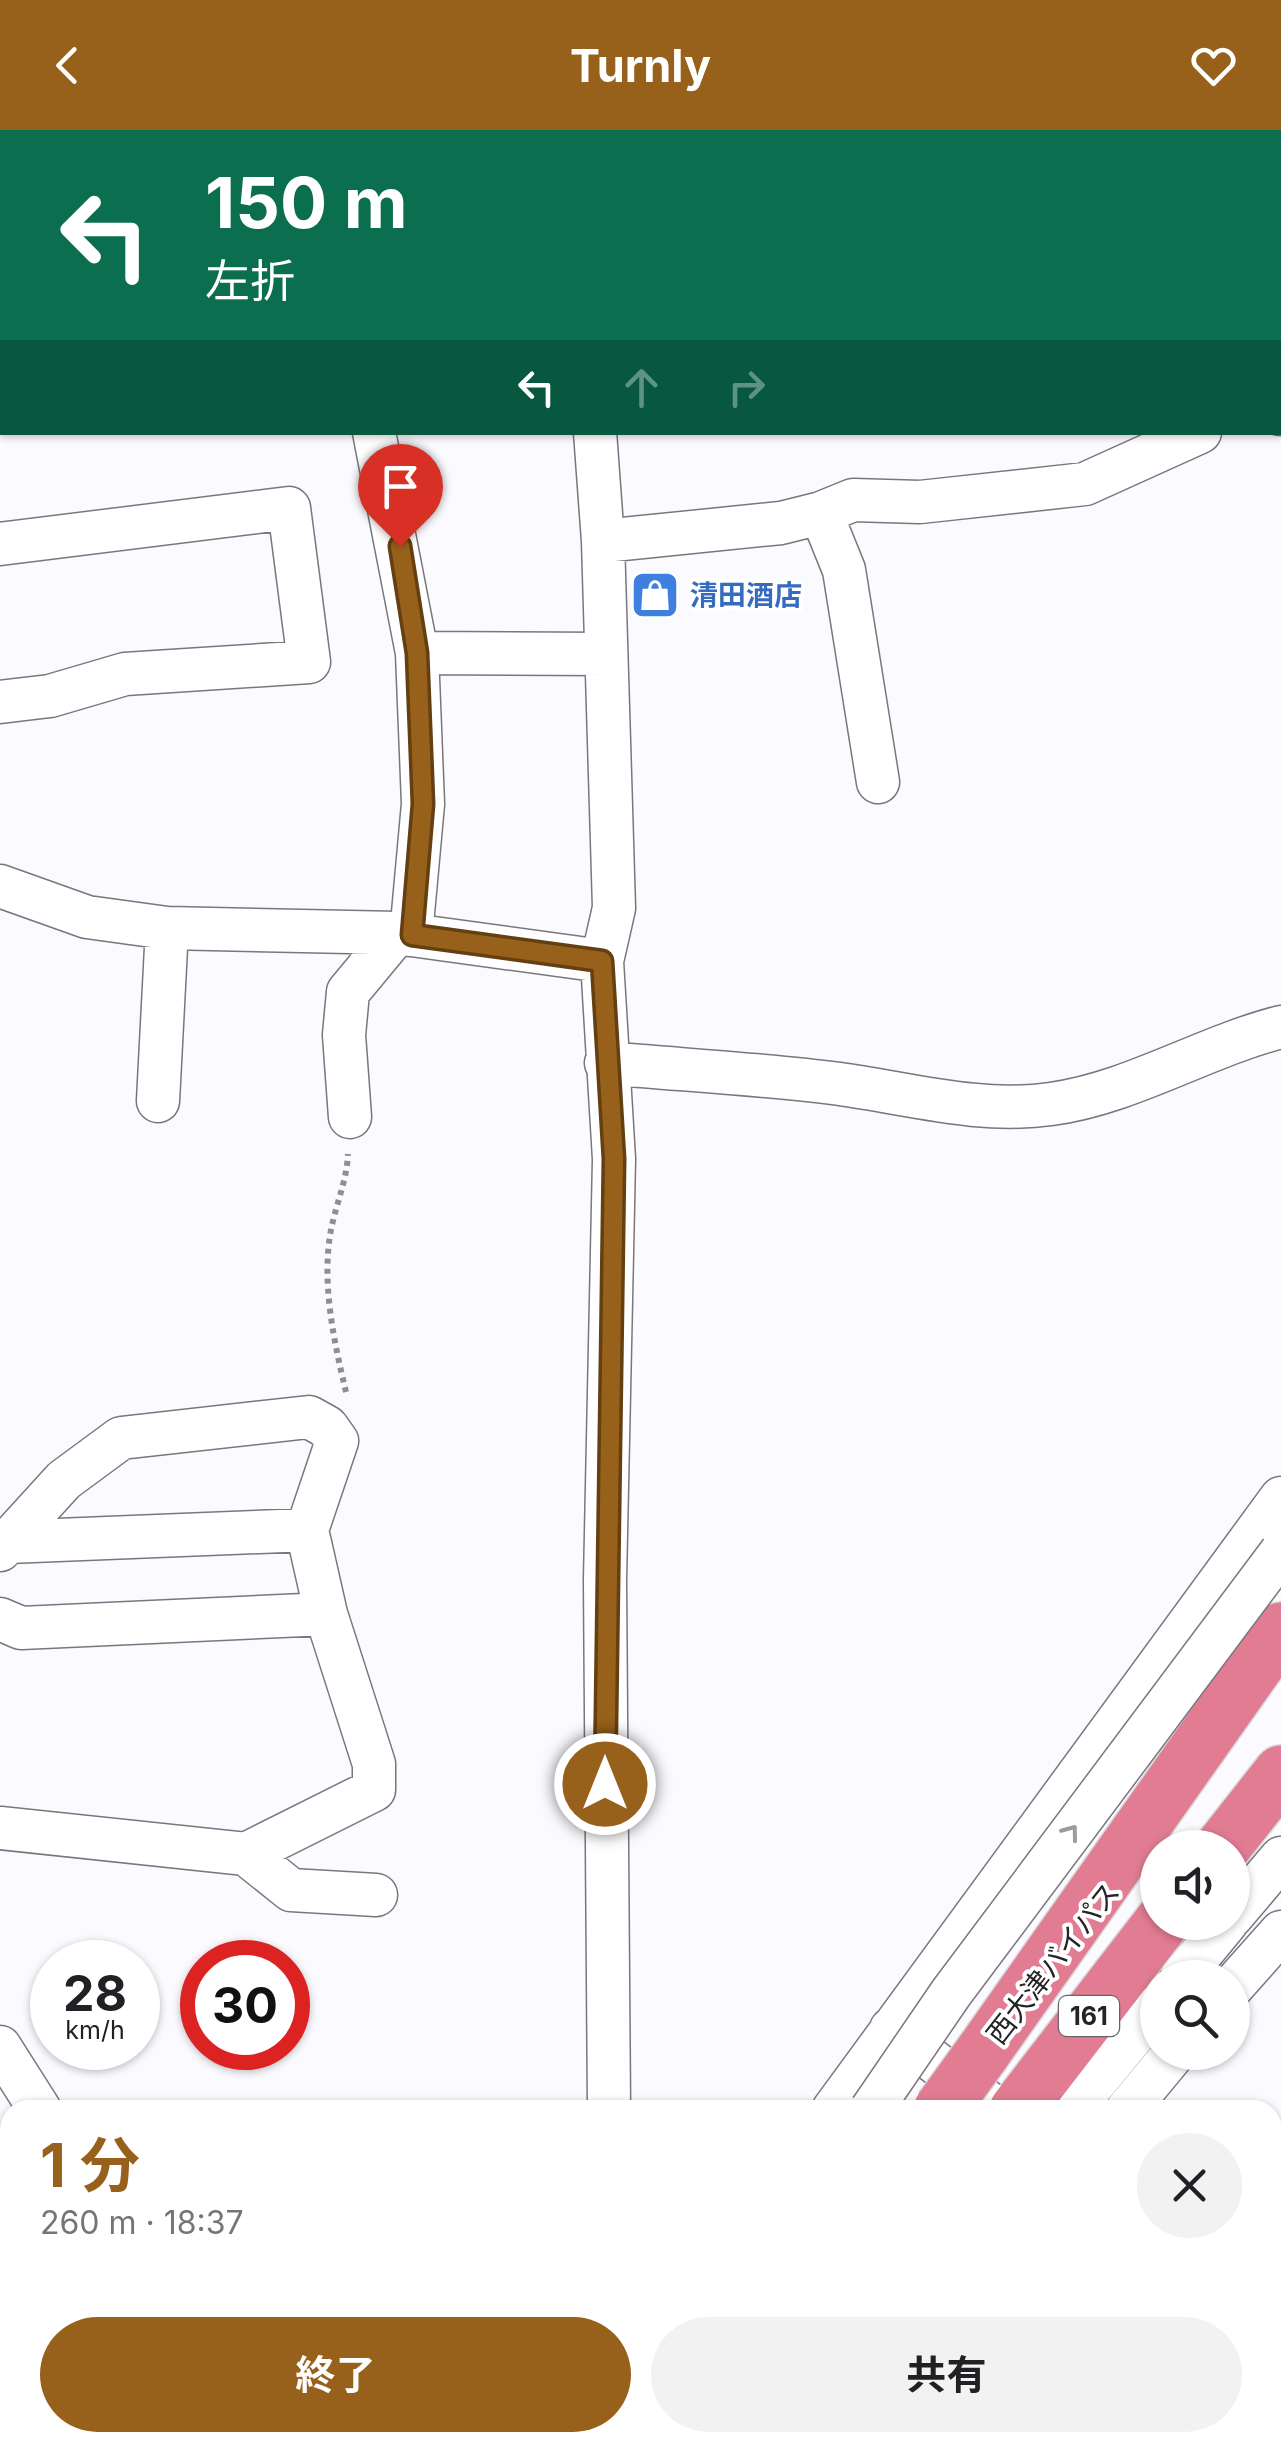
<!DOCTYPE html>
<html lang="ja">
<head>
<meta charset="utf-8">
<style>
	:root { --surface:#fff; --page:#f2f2f2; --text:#202124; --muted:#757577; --accent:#98611b }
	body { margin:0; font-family:Inter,"Noto Sans JP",sans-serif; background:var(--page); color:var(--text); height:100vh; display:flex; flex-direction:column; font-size:38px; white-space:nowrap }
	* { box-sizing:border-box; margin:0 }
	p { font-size:32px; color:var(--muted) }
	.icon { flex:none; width:55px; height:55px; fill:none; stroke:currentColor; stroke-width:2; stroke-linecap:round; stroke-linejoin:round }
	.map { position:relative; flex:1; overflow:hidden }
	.drawer { position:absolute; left:0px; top:1970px; width:1282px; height:352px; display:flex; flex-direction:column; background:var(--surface); border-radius:30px 30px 0 0; box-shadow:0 2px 8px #0004 }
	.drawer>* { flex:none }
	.guide { position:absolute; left:0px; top:0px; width:1282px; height:305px; box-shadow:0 2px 8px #0004; background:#0b6e4f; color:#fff; overflow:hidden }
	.tools { position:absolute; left:1140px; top:1700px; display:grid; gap:20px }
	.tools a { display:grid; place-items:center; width:110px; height:110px; border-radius:50%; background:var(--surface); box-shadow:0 2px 8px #0004; font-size:50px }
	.speed { position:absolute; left:30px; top:1810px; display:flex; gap:20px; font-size:50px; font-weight:700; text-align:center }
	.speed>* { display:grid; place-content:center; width:130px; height:130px; border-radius:50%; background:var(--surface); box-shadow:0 2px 8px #0004; line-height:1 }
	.speed small { font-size:25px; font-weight:400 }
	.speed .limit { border:15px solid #d22; background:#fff; color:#111 }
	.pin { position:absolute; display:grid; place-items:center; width:85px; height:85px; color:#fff; margin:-102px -42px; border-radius:50% 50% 50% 0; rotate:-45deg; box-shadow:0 0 10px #0007 }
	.pin .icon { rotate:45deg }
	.me { position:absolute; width:110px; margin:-55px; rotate:0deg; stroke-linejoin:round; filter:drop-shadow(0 0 8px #0008) }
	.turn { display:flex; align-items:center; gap:35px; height:210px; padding:0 40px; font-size:45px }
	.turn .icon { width:130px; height:130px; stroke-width:2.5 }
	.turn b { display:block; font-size:70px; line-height:85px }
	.lanes { display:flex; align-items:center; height:95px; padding:0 40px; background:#0003; justify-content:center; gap:50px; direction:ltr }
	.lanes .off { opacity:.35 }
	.round { display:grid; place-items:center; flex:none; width:105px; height:105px; border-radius:52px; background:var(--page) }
	.summary { display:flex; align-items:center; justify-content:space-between; height:170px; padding:0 40px }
	h1 { font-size:60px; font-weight:700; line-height:75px; color:var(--accent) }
	.primary-button { display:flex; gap:20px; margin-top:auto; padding:20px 40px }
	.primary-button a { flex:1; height:115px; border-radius:60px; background:var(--accent); color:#fff; font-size:40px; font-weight:700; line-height:115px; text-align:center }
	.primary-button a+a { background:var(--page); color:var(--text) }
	header { display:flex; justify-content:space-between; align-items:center; height:130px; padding:0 40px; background:var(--accent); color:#fff; font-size:45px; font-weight:700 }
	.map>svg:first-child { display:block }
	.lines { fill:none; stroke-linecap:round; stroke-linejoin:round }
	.minor-casing { stroke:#78767f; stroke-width:45 }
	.highway-casing { stroke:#d8d7d8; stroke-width:58 }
	.path { stroke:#8f8e92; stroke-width:6; stroke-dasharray:5 5; stroke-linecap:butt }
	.minor { stroke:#fff; stroke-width:42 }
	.highway { stroke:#e17c93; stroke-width:55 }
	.minor-bridge-casing { stroke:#78767f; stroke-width:45; stroke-linecap:butt }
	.highway-bridge-casing { stroke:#d8d7d8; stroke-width:58; stroke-linecap:butt }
	.minor-bridge { stroke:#fff; stroke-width:42 }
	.highway-bridge { stroke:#e17c93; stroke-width:55 }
	.oneway { stroke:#9c9c9e }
	.route-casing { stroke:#633f12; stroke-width:25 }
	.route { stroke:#98611b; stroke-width:18 }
	.labels { text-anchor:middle; stroke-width:8; stroke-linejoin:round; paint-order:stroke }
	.shield { fill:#fff; stroke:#666568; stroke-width:2.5 }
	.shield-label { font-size:25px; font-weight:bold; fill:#242327 }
	.shop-label { font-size:28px; font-weight:bold; fill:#366cbe; stroke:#fff; text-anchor:start }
	.street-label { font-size:28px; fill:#242327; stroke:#fff }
</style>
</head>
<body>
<header><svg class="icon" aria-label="back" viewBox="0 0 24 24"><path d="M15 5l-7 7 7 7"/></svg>Turnly<svg class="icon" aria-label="heart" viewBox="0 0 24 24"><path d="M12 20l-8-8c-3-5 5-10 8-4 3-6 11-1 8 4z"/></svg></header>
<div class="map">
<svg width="1281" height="2321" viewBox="0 0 1281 2321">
	<rect width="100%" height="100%" fill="#fbfafe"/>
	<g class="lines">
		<!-- minor casing -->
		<g class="minor-casing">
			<path id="minor" d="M575,0V2
				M1280,284L1281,283
				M374,302L417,523L423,674L411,805
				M595,302L603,411L614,778L602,831L614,1029L605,1450L609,1980
				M821,383L853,370L920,372L1085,354L1200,302
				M603,411L781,393L821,383L844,440L878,652
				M0,414L289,378L309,532L125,544L50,566L0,572
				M417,523L606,524
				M0,756L87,787L167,798L397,803L602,831
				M606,933C684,940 763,944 840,954C911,964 980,984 1051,974C1131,963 1203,917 1281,897
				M158,971L167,798
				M350,987L344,905L348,862L397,803
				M8,1412L307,1400
				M0,1420L64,1350L121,1308L309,1287L327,1297L337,1311L307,1400L326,1484L374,1634V1660L246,1724L0,1698
				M0,1489L21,1498L326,1484
				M246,1724L291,1760L376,1765
				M1232,1786L1281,1728
				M1181,1848L1227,1792
				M1232,1857L1281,1802
				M891,1899L998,1980
				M0,1917L40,1980
				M833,1980L1281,1368
				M1072,1980L1158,1876
				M1127,1980L1175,1922
				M1272,2221L1281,2228
				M207,2312L211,2321
				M1272,2312L1281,2300
				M643,2321L649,2312
				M818,2321L823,2312
				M894,2321L900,2312
				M1050,2321L1056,2312"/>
		</g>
		<!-- highway casing -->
		<g class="highway-casing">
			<path id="highway" d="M1222,1718L1281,1643
				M983,1922L1281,1500
				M1017,1980L1162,1792
				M707,2321L713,2312
				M767,2321L773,2312"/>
		</g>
		<!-- path -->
		<path class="path" d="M346,1262C334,1212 321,1152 331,1100C336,1074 347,1050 348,1024
			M0,2183L10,2180"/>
		<!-- minor -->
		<use href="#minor" class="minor"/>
		<!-- highway -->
		<use href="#highway" class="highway"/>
		<!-- minor-bridge casing -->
		<g class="minor-bridge-casing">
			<path id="minor-bridge" d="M871,1980L951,1863L1281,1422"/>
		</g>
		<!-- highway-bridge casing -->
		<g class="highway-bridge-casing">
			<path id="highway-bridge" d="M941,1980L983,1922"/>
		</g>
		<!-- minor-bridge -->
		<use href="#minor-bridge" class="minor-bridge"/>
		<!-- highway-bridge -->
		<use href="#highway-bridge" class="highway-bridge"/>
	</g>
	<!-- one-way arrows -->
	<defs><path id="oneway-chevron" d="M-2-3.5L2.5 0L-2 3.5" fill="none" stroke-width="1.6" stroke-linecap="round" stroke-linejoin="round" transform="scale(2.5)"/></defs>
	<use class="oneway" href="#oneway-chevron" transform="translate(1071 1702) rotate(-53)"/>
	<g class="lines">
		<!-- route casing -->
		<g class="route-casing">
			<path id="route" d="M400,416L417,523L423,674L412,805L602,831L614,1029L605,1654"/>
		</g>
		<!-- route -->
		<use href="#route" class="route"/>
	</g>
	<!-- icons -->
	<defs>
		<g id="shop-square" transform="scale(2.5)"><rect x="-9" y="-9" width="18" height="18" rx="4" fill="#3f7fe0" stroke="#fff"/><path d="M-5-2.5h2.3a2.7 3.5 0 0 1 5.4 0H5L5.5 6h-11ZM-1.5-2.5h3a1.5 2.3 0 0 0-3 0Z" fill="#fff"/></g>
	</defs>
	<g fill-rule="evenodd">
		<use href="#shop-square" x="655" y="465"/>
	</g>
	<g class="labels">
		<!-- shield labels -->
		<rect class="shield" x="1059" y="1866" width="60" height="40" rx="8"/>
		<g class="shield-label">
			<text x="1089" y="1895">161</text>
		</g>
		<!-- shop labels -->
		<g class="shop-label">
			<text x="690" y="475">清田酒店</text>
		</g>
		<!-- street labels -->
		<g class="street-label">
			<text transform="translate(1053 1833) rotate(-52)" y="10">西大津バイパス</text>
		</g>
	</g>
</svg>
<div class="tools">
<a><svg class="icon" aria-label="sound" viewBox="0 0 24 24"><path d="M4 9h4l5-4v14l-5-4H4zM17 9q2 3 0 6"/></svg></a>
<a><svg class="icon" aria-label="search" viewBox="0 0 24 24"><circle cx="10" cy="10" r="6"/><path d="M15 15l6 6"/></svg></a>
</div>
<div class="speed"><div>28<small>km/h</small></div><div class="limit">30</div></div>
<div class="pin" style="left:400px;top:416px;background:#d93025"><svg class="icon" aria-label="arrive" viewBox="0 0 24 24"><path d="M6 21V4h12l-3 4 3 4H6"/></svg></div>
<svg class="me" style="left:605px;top:1654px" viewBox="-20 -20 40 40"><circle r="17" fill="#98611b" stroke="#fff" stroke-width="3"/><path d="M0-11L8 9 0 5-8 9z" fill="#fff"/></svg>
<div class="guide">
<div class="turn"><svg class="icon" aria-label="left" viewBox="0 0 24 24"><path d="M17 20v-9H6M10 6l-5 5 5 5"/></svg><div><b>150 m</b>左折</div></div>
<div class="lanes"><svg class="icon" aria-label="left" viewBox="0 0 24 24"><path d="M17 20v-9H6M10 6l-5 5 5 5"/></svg><svg class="icon off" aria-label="ahead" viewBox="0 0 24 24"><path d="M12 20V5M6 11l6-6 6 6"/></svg><svg class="icon off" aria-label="right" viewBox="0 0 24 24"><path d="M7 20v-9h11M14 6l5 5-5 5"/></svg></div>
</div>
<section class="drawer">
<div class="summary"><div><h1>1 分</h1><p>260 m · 18:37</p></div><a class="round"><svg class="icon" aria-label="close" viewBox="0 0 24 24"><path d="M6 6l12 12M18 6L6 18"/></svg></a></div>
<div class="primary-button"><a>終了</a><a>共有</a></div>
</section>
</div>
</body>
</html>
